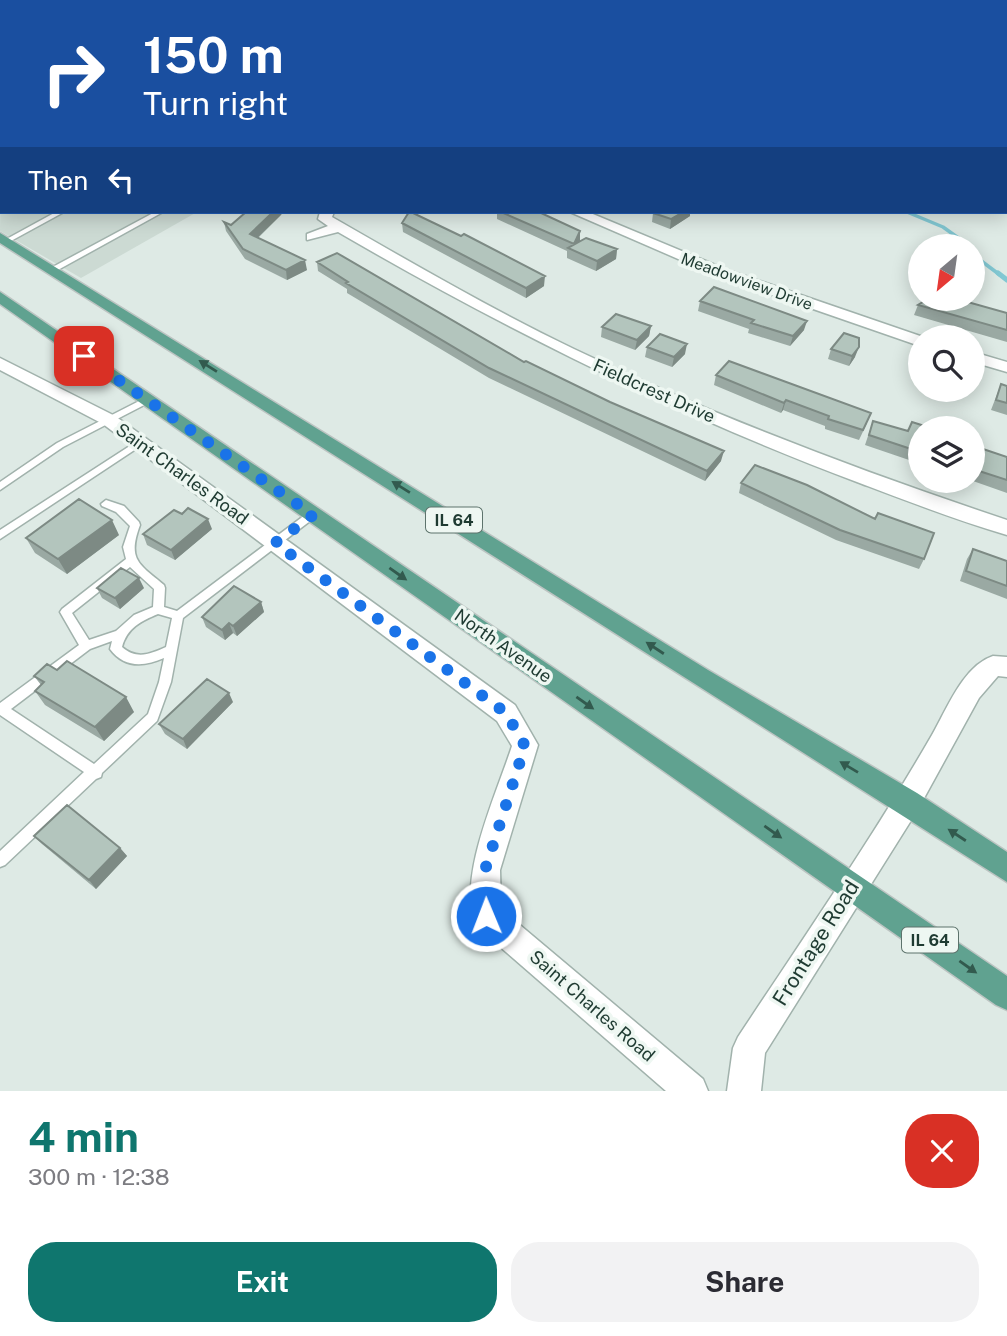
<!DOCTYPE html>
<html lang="en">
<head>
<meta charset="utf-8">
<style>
	:root { --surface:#fff; --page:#f2f2f3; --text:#2b2b33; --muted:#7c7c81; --accent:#0f766e }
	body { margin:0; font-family:"Public Sans",sans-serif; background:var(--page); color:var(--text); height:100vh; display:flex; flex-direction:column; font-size:26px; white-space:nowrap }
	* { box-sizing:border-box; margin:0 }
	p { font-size:23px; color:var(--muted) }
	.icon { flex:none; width:38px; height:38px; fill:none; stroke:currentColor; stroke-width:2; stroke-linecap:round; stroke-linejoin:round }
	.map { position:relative; height:1091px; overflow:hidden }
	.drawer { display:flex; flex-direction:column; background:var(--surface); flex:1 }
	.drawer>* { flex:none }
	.top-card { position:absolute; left:0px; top:0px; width:1008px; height:214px; box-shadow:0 4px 18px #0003; background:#1a4fa0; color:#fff; overflow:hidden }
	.needle { width:46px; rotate:209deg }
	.tools { position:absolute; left:908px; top:234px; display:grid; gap:14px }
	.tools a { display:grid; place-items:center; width:77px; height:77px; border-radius:50%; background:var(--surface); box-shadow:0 4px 18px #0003; font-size:35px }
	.pin { position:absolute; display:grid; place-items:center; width:60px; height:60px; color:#fff; margin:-30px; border-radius:14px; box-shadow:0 4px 10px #0006 }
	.me { position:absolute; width:77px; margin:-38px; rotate:359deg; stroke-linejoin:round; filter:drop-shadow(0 0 5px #0008) }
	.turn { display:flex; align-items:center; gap:24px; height:147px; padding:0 28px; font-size:32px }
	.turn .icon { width:91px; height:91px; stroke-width:2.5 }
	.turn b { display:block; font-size:49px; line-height:60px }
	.then { display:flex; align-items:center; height:66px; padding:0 28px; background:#0003; gap:14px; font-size:26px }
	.round { display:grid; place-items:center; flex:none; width:74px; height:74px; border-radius:28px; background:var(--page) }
	.head { display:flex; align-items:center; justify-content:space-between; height:119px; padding:0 28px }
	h1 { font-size:42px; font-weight:700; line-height:52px; color:var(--accent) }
	.button { display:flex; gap:14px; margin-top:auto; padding:14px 28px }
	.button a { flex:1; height:80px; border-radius:28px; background:var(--accent); color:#fff; font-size:28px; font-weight:700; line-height:80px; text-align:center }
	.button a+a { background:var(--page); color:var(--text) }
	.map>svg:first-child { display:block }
	.built { fill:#ccdad3 }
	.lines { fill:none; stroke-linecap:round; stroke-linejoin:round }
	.stream-far1 { stroke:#82c8d3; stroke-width:3.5 }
	.stream { stroke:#82c8d3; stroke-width:5 }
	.lane-casing { stroke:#a1b2ac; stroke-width:3 }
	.street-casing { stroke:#a1b2ac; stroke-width:3 }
	.primary-casing { stroke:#bcc4c2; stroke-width:3 }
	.path { stroke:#7db09e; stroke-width:2; stroke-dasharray:2 2.5; stroke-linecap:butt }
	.lane { fill:#fff; fill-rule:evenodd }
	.street { fill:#fff; fill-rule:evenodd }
	.primary { fill:#60a290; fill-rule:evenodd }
	.wall { fill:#9aa9a3 }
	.shaded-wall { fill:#7d8a84 }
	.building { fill:#b3c5bd; stroke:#7d8a84; stroke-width:2 }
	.oneway { fill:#325a4e }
	.route { stroke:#1a73e8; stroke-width:12; stroke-dasharray:0 21.6 }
	.labels { text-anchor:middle; stroke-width:7; stroke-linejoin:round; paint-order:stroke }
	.far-street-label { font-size:16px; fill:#1f3b32; stroke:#eef7f2 }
	.shield { fill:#eef7f2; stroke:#5d736c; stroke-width:2 }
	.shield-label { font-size:16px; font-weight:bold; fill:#1f3b32 }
	.street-label { font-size:18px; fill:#1f3b32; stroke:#eef7f2 }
	.near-street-label { font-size:21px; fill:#1f3b32; stroke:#eef7f2 }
</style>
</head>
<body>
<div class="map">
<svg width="1007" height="1091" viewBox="0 0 1007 1091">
	<rect width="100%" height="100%" fill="#deeae5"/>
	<!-- built -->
	<path class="built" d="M2,52V212H197L81,278L0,231Z"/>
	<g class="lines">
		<!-- stream-far1 -->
		<path class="stream-far1" d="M907,212L943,227L971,247
			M973,249L980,260L1000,275"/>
		<!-- stream -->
		<path class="stream" d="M998,273L1007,280"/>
		<!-- lane casing -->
		<g class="lane-casing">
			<path id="lane" d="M0,96H2V100H0Z
				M56,212H64L9,242L3,241Z
				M155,212H163L56,271L49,269Z
				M147,397L150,398V402L63,447L0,490V482L57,443Z
				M139,440L142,441L144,443L142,445L0,539V530Z
				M106,500L124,506L139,522L140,525C127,560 139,564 164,585L165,588L164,607L177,611L309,512H317L318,515L183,618L171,682L157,721L102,773L101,777L96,779L5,865L0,867V851L84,772L0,715V703L79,645L60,612L62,609L126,559L123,547L130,526L116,512L102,506L101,504ZM130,567L154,589L153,607L134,615L116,631L89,640L72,613ZM158,614L172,618L166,647C150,654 137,660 122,647C127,628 141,621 158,614ZM112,641L110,649C124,668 144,667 164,658L159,682L148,714L94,764L11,709L90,649Z"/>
		</g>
		<!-- street casing -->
		<g class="street-casing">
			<path id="street" d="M0,8H2V14H0Z
				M1006,135H1007V143H1006Z
				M320,212H334L332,217C412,263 491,309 574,349C714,416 860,471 1007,520V535C956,520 907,501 857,482C676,414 505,329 338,232L307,240V234L328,226L318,219Z
				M570,212H588L725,269L926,338H920V346L914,344L715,275Z
				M973,352L1007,362V372L973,362Z
				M0,358L115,416L515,705L538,745L500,870L501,909L703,1079L708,1091H666L476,926C456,879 497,793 512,746L497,721L103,424L0,370Z
				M993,656L1007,657V677L998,676L979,698L917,811L765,1053L761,1091H727L733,1048L738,1037C804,937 872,839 932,735C947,709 963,666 993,656Z"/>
		</g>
		<!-- primary casing -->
		<g class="primary-casing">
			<path id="primary" d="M0,233L708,670L917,793L1007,852V882L0,243Z
				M0,292L1007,976V1010L996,1005L0,304Z"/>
		</g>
		<!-- path -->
		<path class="path" d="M901,0L905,2"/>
		<!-- lane -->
		<use href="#lane" class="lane"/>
		<!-- street -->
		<use href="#street" class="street"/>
		<!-- primary -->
		<use href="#primary" class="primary"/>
	</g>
	<!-- wall -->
	<path class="wall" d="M94,0H208L217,2H95Z
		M2,137V179L0,178V138Z
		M497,212H539L579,242L617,249L616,259L596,271L567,258V251L497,219Z
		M653,213L690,216L670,229L652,222Z
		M281,215L258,238L307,270L287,280L245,259L226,231L224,222L231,225Z
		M402,223L461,236L544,286L526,298L403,232Z
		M317,262L524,362L721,461L705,481L489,378L347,293V289L318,271Z
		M700,301L804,330L790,346L748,333L749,329L698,311Z
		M918,305L1007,313V342L914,315Z
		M651,326L649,336L635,350L601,337L602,327Z
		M647,347L685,354L672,367L645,357Z
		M831,349L855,357L849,366L828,359Z
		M716,375L867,423L859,440L825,429V426L783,410L781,413L714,385Z
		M1001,384L1007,386V415L991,410Z
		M927,390H963L959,399Z
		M873,421L908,431L920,429V456L915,454L912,461L865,445Z
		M983,449L1007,457V493L973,481V472L977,459Z
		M741,483L924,559L919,569L836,540L739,493Z
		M212,529L175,560L147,545L143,534Z
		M119,535L67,574L35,553L26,538Z
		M973,549L1007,561V599L960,581L967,559Z
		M97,588H144L120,609L102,598Z
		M261,602L264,612L237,636L233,633L225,640L206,627L202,617Z
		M57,670L134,712L104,741L45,705L35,691L41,685L34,676Z
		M233,702L187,749L165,734L159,724Z
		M34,836L120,848L127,856L96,889L42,844Z"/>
	<!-- shaded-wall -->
	<path class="shaded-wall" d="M273,212H284L252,243L250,234Z
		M683,212H690V216L670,229L671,219Z
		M580,231V241L575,251L574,244Z
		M617,249L616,259L596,271L597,261Z
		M305,260L307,270L287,280L286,270Z
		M545,276L544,286L526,298V288Z
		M807,321L804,330L790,346L793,336Z
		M651,326L649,336L635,350L637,340Z
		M687,344L685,354L672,367L674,357Z
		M859,347L855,357L849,366L852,356Z
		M786,400L783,410L781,413L784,403Z
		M724,451L721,461L705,481L707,471Z
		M208,519L212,529L175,560L171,550Z
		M112,520L119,535L67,574L58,559Z
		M139,578L144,588L120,609L115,598Z
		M261,602L264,612L237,636L233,626Z
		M229,623L233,633L225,640L222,630Z
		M229,693L233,702L187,749L183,739Z
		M126,697L134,712L104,741L95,727Z
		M120,848L127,856L96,889L89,880Z"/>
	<!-- building -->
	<path class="building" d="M120,0H208L217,2H128Z
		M779,0H804L801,2H777Z
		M2,137V168L0,167V138Z
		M1006,163L1007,164V188L1006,187Z
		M246,212H273L250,234L305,260L286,270L243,249L224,222L231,225Z
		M409,212H411L461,236L464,234L545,276L526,288L402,223Z
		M501,212H539L580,231L574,244Z
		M654,212H683L671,219L653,213Z
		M586,238L617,249L597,261L568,248Z
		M337,253L524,362L526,361L610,402L724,451L707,471L489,368L346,283L348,282L317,262Z
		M714,287L807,321L793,336L751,323L754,320L700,301Z
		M928,299H957L1007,313V330L918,305Z
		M616,314L651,326L637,340L602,327Z
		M844,333L859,338V347L852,356L831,349Z
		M660,334L687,344L674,357L647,347Z
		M729,361L871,413L863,430L828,419L829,416L786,400L784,403L716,375Z
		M1001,384L1007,386V403L996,400Z
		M873,421L908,431L912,422L934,429H920V444H919L917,451L869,435Z
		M983,449L1007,457V480L976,470Z
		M755,465L807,485L875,519L878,513L934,533L924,559L840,530L741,483Z
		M79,499L112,520L58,559L26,538Z
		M188,508L208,519L171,550L143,534L174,510L182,514Z
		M973,549L1007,561V586L966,571Z
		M121,568L139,578L115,598L97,588Z
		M234,586L261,602L233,626L229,623L222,630L202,617Z
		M67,661L126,697L95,727L35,691L44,682L34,676L47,664L57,670Z
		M207,679L229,693L183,739L159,724Z
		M67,805L120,848L89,880L34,836Z"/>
	<!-- one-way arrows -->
	<defs><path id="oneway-solid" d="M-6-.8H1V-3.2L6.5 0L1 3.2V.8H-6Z" transform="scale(1.75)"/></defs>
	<g class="oneway">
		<use href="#oneway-solid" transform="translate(208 366) rotate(-148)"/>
		<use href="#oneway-solid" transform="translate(401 487) rotate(-148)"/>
		<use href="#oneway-solid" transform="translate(398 574) rotate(35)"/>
		<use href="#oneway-solid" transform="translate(655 648) rotate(-147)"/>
		<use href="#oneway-solid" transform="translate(585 703) rotate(35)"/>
		<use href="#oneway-solid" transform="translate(849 767) rotate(-149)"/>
		<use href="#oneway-solid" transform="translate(773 832) rotate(35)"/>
		<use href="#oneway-solid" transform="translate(957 835) rotate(-147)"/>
		<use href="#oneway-solid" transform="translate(968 967) rotate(35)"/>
	</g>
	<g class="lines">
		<!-- route -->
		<path class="route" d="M84,356L313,515L275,543L506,713L525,746L485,870L486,916"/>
	</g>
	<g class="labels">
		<!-- far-street labels -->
		<g class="far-street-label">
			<text transform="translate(747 281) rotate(20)" y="6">Meadowview Drive</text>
		</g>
		<!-- shield labels -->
		<g class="shield">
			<rect x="426" y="507.5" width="56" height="25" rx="5"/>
			<rect x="902" y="927.5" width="56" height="25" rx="5"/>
		</g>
		<g class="shield-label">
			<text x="454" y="526">IL 64</text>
			<text x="930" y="946">IL 64</text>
		</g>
		<!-- street labels -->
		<g class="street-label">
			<text transform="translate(654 391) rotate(24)" y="6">Fieldcrest Drive</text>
			<text transform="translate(182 474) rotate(36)" y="6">Saint Charles Road</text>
			<text transform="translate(503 646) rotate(35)" y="6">North Avenue</text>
			<text transform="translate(592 1006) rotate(41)" y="6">Saint Charles Road</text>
		</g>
		<!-- near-street labels -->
		<g class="near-street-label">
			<text transform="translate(816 943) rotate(-58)" y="7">Frontage Road</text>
		</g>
	</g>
</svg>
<div class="tools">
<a><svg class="needle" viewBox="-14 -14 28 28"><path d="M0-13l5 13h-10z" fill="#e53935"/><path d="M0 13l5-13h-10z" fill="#7c7c81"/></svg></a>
<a><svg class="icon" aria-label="search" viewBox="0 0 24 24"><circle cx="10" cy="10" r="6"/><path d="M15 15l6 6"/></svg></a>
<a><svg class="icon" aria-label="layers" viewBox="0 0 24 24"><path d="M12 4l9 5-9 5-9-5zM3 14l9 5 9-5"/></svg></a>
</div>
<div class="pin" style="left:84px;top:356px;background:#d93025"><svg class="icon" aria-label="arrive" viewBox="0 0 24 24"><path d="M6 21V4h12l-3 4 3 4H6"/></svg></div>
<svg class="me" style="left:486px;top:916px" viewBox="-20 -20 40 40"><circle r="17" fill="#1a73e8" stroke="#fff" stroke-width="3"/><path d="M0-11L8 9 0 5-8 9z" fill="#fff"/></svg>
<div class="top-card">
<div class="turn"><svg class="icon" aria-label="right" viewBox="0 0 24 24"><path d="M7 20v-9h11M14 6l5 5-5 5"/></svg><div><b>150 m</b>Turn right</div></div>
<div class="then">Then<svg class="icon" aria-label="left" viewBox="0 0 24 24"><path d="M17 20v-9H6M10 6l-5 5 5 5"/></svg></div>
</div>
</div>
<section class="drawer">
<div class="head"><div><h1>4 min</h1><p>300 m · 12:38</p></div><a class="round" style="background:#d93025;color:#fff"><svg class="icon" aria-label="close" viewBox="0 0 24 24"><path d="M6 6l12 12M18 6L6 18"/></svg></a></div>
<div class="button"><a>Exit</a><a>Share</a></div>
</section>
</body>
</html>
